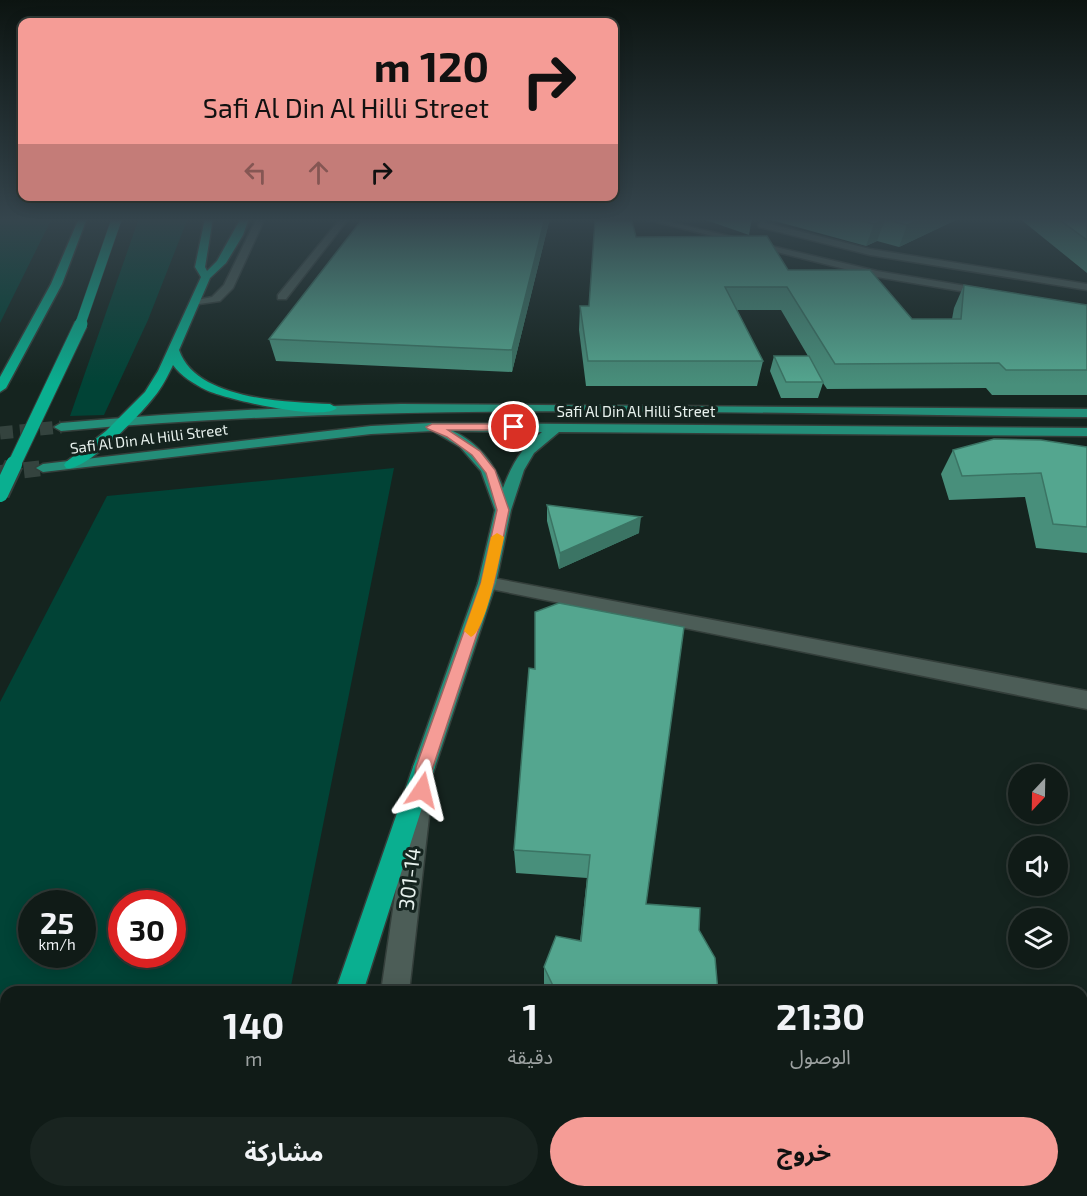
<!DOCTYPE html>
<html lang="ar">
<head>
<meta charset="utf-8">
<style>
	:root { --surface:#101b17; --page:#192420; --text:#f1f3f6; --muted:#9ca1a1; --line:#303936; --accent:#f59c96 }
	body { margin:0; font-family:"Exo 2","Noto Sans Arabic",sans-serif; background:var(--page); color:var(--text); direction:rtl; height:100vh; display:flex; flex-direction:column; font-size:22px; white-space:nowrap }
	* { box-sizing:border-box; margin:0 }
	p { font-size:20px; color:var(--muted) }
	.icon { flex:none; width:33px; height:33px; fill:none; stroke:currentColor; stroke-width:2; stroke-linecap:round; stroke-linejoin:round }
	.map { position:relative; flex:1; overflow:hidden; direction:ltr }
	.drawer { position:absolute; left:0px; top:986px; width:1088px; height:212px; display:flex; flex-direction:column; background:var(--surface); border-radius:18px 18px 0 0; box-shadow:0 3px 15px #0003,0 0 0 2px var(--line); direction:rtl }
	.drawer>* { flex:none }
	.hud { position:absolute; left:18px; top:18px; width:600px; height:183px; border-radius:12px; box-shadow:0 3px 15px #0003,0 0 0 2px var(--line); direction:rtl; background:#f59c96; color:#111; overflow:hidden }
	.needle { width:39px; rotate:202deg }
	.buttons { position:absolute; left:1008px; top:764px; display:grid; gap:12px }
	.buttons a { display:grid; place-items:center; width:60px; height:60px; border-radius:50%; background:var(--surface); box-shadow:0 3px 15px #0003,0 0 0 2px var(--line); font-size:30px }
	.speed { position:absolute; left:18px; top:890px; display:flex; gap:12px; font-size:30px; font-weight:700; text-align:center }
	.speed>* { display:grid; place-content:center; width:78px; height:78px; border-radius:50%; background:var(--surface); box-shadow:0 3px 15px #0003,0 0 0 2px var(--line); line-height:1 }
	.speed small { font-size:15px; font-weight:400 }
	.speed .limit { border:9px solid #d22; background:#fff; color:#111 }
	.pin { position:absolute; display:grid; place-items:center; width:51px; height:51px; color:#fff; margin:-26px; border:3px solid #fff; border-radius:50%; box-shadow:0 2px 6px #0007 }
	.me { position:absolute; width:66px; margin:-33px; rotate:10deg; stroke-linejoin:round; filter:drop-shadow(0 0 4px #0008) }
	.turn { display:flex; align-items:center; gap:21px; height:126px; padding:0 30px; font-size:27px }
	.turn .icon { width:78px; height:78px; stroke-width:2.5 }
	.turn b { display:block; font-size:42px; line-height:51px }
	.lanes { display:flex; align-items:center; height:57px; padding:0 30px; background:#0003; justify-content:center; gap:30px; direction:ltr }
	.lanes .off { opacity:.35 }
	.eta { display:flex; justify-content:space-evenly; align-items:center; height:102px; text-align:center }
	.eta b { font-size:36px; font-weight:700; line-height:42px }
	.primary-button { display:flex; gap:12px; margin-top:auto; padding:12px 30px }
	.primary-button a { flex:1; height:69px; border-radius:36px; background:var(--accent); color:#111; font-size:24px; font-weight:700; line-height:69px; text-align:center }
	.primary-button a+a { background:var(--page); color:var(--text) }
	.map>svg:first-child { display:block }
	.green { fill:#014336; fill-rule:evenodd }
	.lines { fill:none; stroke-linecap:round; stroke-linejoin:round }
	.major-tunnel-far1 { stroke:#34433e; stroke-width:13; stroke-dasharray:13 7; stroke-linecap:butt }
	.major-tunnel { stroke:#34433e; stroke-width:16; stroke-dasharray:16 8; stroke-linecap:butt }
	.minor-casing { stroke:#343f3b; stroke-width:3 }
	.major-casing { stroke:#343f3b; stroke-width:3 }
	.highway-casing { stroke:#343f3b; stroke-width:3 }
	.minor { fill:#4c5d57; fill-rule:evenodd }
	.major { fill:#248e79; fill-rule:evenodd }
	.highway { fill:#0aaf90; fill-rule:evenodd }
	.highway-bridge-far2-casing { stroke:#343f3b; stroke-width:11; stroke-linecap:butt }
	.highway-bridge-far1-casing { stroke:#343f3b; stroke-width:15; stroke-linecap:butt }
	.highway-bridge-casing { stroke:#343f3b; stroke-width:20; stroke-linecap:butt }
	.highway-bridge-far2 { stroke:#0aaf90; stroke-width:10 }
	.highway-bridge-far1 { stroke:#0aaf90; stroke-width:13 }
	.highway-bridge { stroke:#0aaf90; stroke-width:16 }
	.wall { fill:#488f7b }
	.shaded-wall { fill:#3b7464 }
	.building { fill:#54a68f; stroke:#3b7464; stroke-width:1.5 }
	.route { fill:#f59c96; stroke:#9f6562; stroke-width:1.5 }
	.slow { fill:#f59e0b }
	.labels { text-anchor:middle; stroke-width:6; stroke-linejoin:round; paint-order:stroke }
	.far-street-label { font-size:15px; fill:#e7f1ed; stroke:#15241f }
	.near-street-label { font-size:21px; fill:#e7f1ed; stroke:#15241f }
</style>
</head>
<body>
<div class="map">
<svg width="1087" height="1196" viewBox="0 0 1087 1196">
	<rect width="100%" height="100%" fill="#15241f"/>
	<!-- green -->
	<path class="green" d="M0,218H52L0,323Z
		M139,218H188L148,320L104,415L70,416Z
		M394,468L290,991L6,992V1191H236L233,1196H0V702L107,496ZM32,903H82V954H32ZM122,903H172V954H122Z"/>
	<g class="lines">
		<!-- major-tunnel-far1 -->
		<path class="major-tunnel-far1" d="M0,433L61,427"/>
		<!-- major-tunnel -->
		<path class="major-tunnel" d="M0,473L43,468"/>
		<!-- minor casing -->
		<g class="minor-casing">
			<path id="minor" d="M257,218H265L233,288L220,301L192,305V301L212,297L224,285Z
				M341,218H349L286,299H278V295Z
				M640,218H653L877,271L984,289L989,292L984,295L877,277Z
				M762,222L870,249L1087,284V290L870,255L759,227L758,225Z
				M487,577L1087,691V709L481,587L478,583L481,579Z
				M420,788L428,791L431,799L409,992H381L409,799L412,791Z
				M353,1191H385V1196H353Z"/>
		</g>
		<!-- major casing -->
		<g class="major-casing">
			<path id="major" d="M401,404L1087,409V417C745,414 402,400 61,431L54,427L61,423C174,413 287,407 401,404Z
				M432,423L1087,428V436L559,432L534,453L524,470L511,510L496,583L435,767L432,774L424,777L416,774L413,767L478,583L495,510L481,471L460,447L433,431L371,434L43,472L36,468L43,464L371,426ZM453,431L542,432C521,449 513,462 503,488C494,462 478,443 453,431Z"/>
		</g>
		<!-- highway casing -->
		<g class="highway-casing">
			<path id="highway" d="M79,218H87L62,284L6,388L0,392V377L51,284Z
				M205,218H213L205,267L207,271L217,261L241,218H249L243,235L226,263L210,278L179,350C196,400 286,402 330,404L337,408C323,422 225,399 206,390C194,384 181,376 173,365C168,375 162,388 154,397C142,413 85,473 66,468L64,465L66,462L106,431L145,392L158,371L201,277L195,267Z
				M424,757L432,760L435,767L363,992H335L413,767L416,760Z
				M259,1191H291L289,1196H257Z"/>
		</g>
		<!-- minor -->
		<use href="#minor" class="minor"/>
		<!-- major -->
		<use href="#major" class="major"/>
		<!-- highway -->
		<use href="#highway" class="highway"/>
		<!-- highway-bridge-far2 casing -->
		<g class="highway-bridge-far2-casing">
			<path id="highway-bridge-far2" d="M80,325L117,218"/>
		</g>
		<!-- highway-bridge-far1 casing -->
		<g class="highway-bridge-far1-casing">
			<path id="highway-bridge-far1" d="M14,465L81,324"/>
		</g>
		<!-- highway-bridge casing -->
		<g class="highway-bridge-casing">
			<path id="highway-bridge" d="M0,494L14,464"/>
		</g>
		<!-- highway-bridge-far2 -->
		<use href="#highway-bridge-far2" class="highway-bridge-far2"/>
		<!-- highway-bridge-far1 -->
		<use href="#highway-bridge-far1" class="highway-bridge-far1"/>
		<!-- highway-bridge -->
		<use href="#highway-bridge" class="highway-bridge"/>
	</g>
	<!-- wall -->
	<path class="wall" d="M363,218H550L512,372L276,361L269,339Z
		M700,218H752L749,235Z
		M764,218H960L899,247L877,241L866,246Z
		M1019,218H1087V273Z
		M636,237L788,270L912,319H952L954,308L964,285L1087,305V395H992L986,388L827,389L823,383L818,398H781L770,371L774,356H808L781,310H737L763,361L757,386H586L579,330L580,306H589Z
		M1087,447V553L1036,548L1025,497L949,500L941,474L953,450Z
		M547,505L639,533L559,569L547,521Z
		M529,668L646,904L718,992H548L544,985V967L580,941L587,878L516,873L514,850Z
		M535,1191H958L960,1196H642Z"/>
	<!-- shaded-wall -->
	<path class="shaded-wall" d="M545,218H550L512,372V350Z
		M923,218H960L899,247L907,225Z
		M885,219L877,241L866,246L874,224Z
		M641,517L639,533L559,569L560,553Z"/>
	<!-- building -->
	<path class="building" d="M363,218H545L512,350L269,339Z
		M851,218H923L907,225L885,219L874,224Z
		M1057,218H1087V240Z
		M595,221H632L636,237L767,236L788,270H870L912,319H961L964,285L1087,305V370H1006L999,363L835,364L787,287H725L763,361H588L580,306H589Z
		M774,356H809L823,382H786Z
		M994,439L1041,440L1087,447V527L1053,524L1041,473L962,476L953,450Z
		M547,505L641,517L560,553Z
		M559,603L684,627L646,904L700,908L699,930L715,958L718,992H556L544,967L556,936L581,941L590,855L514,850L529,668L535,669V612Z
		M619,1191H958L960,1196H727Z"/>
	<!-- sky -->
	<linearGradient id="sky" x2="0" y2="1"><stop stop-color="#0c1411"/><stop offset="0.57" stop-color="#35454d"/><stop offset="1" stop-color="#35454d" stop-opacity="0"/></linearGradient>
	<rect width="1087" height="385" fill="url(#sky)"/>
	<!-- route -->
	<path class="route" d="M432,424H514L519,427L514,430H448L480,451L495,470L509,510L494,583L433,767L428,795L422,798L415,795L413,790L416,767L481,583L497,510L486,473L472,455L447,437L428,429L426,427Z"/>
	<!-- slow -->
	<path class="slow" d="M497,533L504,537C500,555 486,632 471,637L464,631L481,583L491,537Z"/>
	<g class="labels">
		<!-- far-street labels -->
		<g class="far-street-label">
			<text x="636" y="417">Safi Al Din Al Hilli Street</text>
			<text transform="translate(149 439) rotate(-7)" y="5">Safi Al Din Al Hilli Street</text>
		</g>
		<!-- near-street labels -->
		<g class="near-street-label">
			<text transform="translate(410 879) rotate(-83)" y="7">301-14</text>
		</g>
	</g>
</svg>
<div class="buttons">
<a><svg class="needle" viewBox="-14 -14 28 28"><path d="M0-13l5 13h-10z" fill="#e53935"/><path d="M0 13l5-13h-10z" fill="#9ca1a1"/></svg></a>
<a><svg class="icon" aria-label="sound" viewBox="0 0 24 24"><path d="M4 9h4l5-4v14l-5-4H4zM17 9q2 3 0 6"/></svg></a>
<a><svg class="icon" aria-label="layers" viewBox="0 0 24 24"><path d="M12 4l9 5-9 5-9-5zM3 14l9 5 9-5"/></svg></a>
</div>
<div class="speed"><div>25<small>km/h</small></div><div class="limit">30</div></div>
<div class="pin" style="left:514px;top:427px;background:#d93025"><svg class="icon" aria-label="arrive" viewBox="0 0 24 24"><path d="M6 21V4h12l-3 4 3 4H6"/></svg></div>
<svg class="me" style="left:422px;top:790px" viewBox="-20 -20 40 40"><path d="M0-17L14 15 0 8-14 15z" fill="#f59c96" stroke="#fff" stroke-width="4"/></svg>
<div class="hud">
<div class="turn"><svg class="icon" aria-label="right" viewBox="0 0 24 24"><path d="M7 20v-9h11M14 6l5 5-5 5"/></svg><div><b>120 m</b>Safi Al Din Al Hilli Street</div></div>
<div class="lanes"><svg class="icon off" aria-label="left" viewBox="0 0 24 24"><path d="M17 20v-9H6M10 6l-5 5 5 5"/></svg><svg class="icon off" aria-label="ahead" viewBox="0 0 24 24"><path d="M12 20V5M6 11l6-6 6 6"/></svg><svg class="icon" aria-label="right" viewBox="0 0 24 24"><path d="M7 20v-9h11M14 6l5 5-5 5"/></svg></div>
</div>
<section class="drawer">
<div class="eta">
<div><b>21:30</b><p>الوصول</p></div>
<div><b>1</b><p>دقيقة</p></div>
<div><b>140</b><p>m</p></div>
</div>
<div class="primary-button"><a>خروج</a><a>مشاركة</a></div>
</section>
</div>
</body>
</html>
